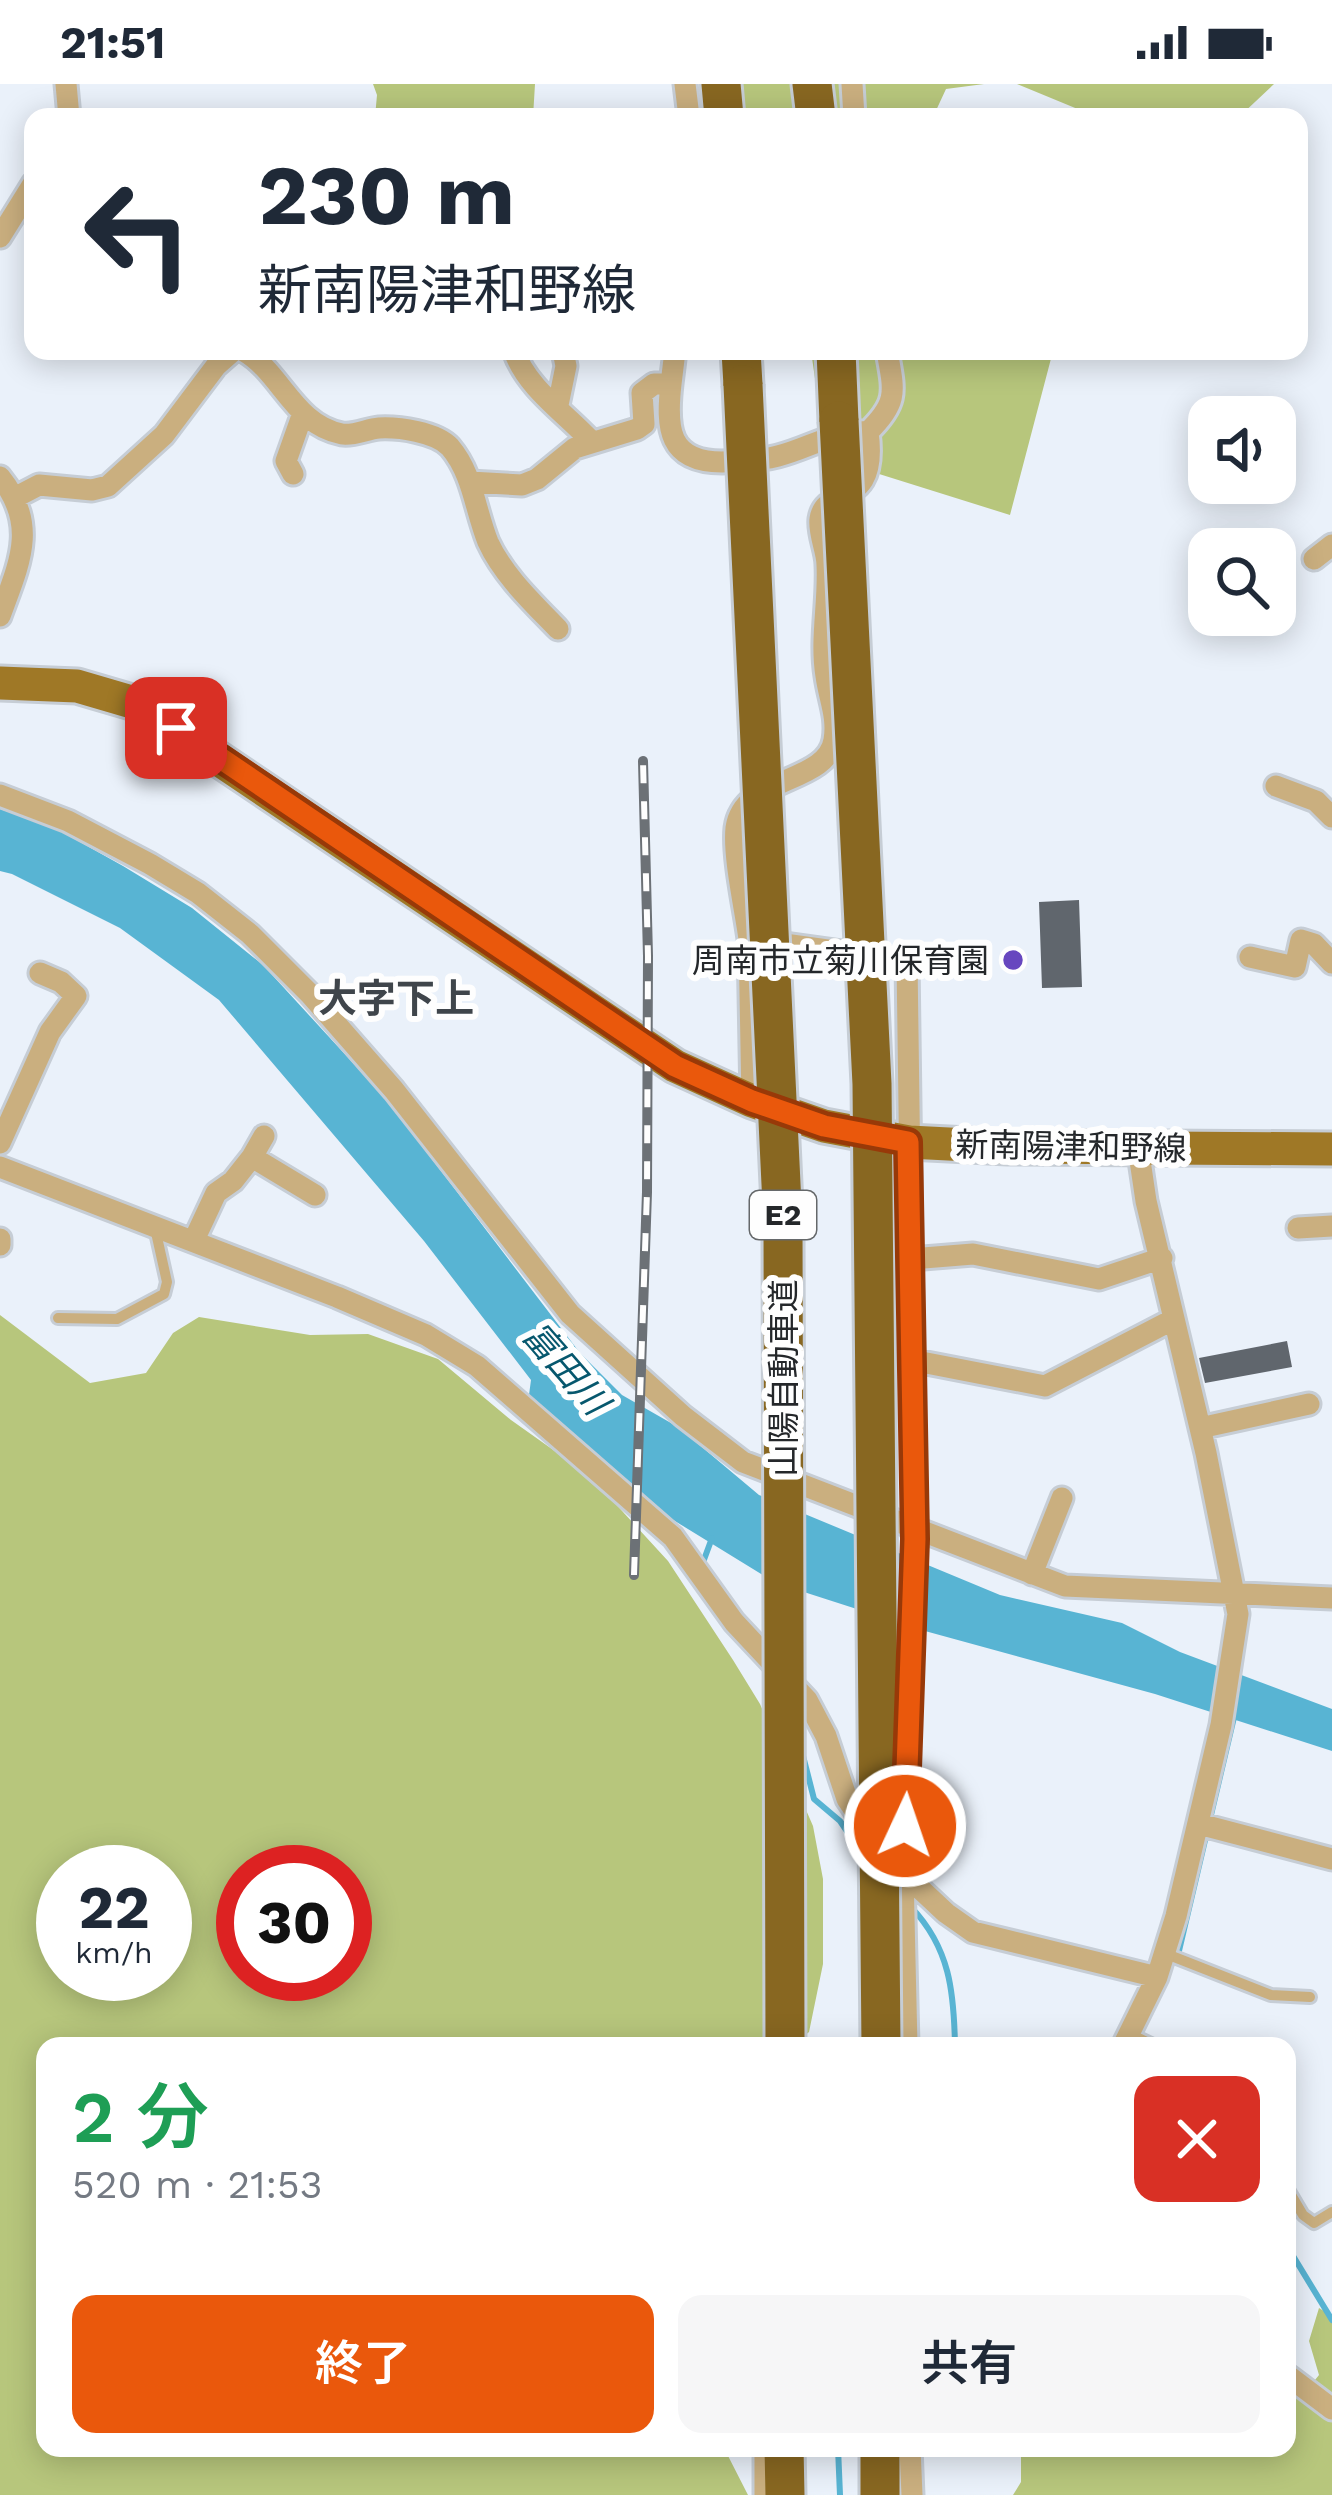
<!DOCTYPE html>
<html lang="ja">
<head>
<meta charset="utf-8">
<style>
	:root { --surface:#fff; --page:#f6f6f7; --text:#1f2937; --muted:#747a83; --accent:#ea580c }
	body { margin:0; font-family:"Work Sans","Noto Sans JP",sans-serif; background:var(--page); color:var(--text); height:100vh; display:flex; flex-direction:column; font-size:45px; white-space:nowrap }
	* { box-sizing:border-box; margin:0 }
	p { font-size:39px; color:var(--muted) }
	.icon { flex:none; width:66px; height:66px; fill:none; stroke:currentColor; stroke-width:2; stroke-linecap:round; stroke-linejoin:round }
	.map { position:relative; flex:1; overflow:hidden }
	.panel { position:absolute; left:36px; top:1953px; width:1260px; height:420px; display:flex; flex-direction:column; background:var(--surface); border-radius:24px; box-shadow:0 6px 30px #0003 }
	.panel>* { flex:none }
	.guide { position:absolute; left:24px; top:24px; width:1284px; height:252px; border-radius:24px; box-shadow:0 6px 30px #0003; background:#fff; color:var(--text); overflow:hidden }
	.controls { position:absolute; left:1188px; top:312px; display:grid; gap:24px }
	.controls a { display:grid; place-items:center; width:108px; height:108px; border-radius:24px; background:var(--surface); box-shadow:0 6px 30px #0003; font-size:60px }
	.speed { position:absolute; left:36px; top:1761px; display:flex; gap:24px; font-size:60px; font-weight:700; text-align:center }
	.speed>* { display:grid; place-content:center; width:156px; height:156px; border-radius:50%; background:var(--surface); box-shadow:0 6px 30px #0003; line-height:1 }
	.speed small { font-size:30px; font-weight:400 }
	.speed .limit { border:18px solid #d22; background:#fff; color:#111 }
	.pin { position:absolute; display:grid; place-items:center; width:102px; height:102px; color:#fff; margin:-51px; border-radius:24px; box-shadow:0 6px 18px #0006 }
	.me { position:absolute; width:132px; margin:-66px; rotate:3deg; stroke-linejoin:round; filter:drop-shadow(0 0 9px #0008) }
	.turn { display:flex; align-items:center; gap:42px; height:252px; padding:0 36px; font-size:54px }
	.turn .icon { width:156px; height:156px; stroke-width:2.5 }
	.turn b { display:block; font-size:84px; line-height:102px }
	.round { display:grid; place-items:center; flex:none; width:126px; height:126px; border-radius:24px; background:var(--page) }
	.overview { display:flex; align-items:center; justify-content:space-between; height:204px; padding:0 36px }
	h1 { font-size:72px; font-weight:600; line-height:90px; color:#1e9e55 }
	.cta { display:flex; gap:24px; margin-top:auto; padding:24px 36px }
	.cta a { flex:1; height:138px; border-radius:24px; background:var(--accent); color:#fff; font-size:48px; font-weight:600; line-height:138px; text-align:center }
	.cta a+a { background:var(--page); color:var(--text) }
	.status { display:flex; justify-content:space-between; align-items:center; height:84px; padding:0 60px; background:var(--surface); direction:ltr }
	.status svg { height:33px; fill:currentColor }
	.map>svg:first-child { display:block }
	.forest { fill:#b7c67c; fill-rule:evenodd }
	.water { fill:#58b4d3 }
	.lines { fill:none; stroke-linecap:round; stroke-linejoin:round }
	.stream { stroke:#58b4d3; stroke-width:6 }
	.building { fill:#60666d }
	.lane-casing { stroke:#c6cdd5; stroke-width:16 }
	.street-casing { stroke:#c6cdd5; stroke-width:27 }
	.primary-casing { stroke:#c6cdd5; stroke-width:39 }
	.highway-casing { stroke:#c6cdd5; stroke-width:45 }
	.lane { stroke:#caaf7f; stroke-width:10 }
	.street { stroke:#caaf7f; stroke-width:21 }
	.primary { stroke:#9f7826; stroke-width:33 }
	.highway { stroke:#886721; stroke-width:39 }
	.rail-casing { stroke:#6c7176; stroke-width:10 }
	.rail { stroke:#fefefe; stroke-width:6; stroke-dasharray:18; stroke-linecap:butt }
	.highway-bridge-casing { stroke:#c6cdd5; stroke-width:45; stroke-linecap:butt }
	.highway-bridge { stroke:#886721; stroke-width:39 }
	.route-casing { stroke:#983908; stroke-width:30 }
	.route { stroke:#ea580c; stroke-width:21 }
	.poi-dot { fill:#6747bf; stroke:#fefefe; stroke-width:4.5 }
	.labels { text-anchor:middle; stroke-width:12; stroke-linejoin:round; paint-order:stroke }
	.shield { fill:#fefefe; stroke:#65686a; stroke-width:3 }
	.shield-label { font-size:30px; font-weight:bold; fill:#24272a }
	.poi-label { font-size:33px; fill:#24272a; stroke:#fefefe; text-anchor:end }
	.street-label { font-size:33px; fill:#24272a; stroke:#fefefe }
	.water-label { font-size:36px; font-style:italic; fill:#06576d; stroke:#fefefe }
	.quarter-label { font-size:39px; font-weight:bold; fill:#3f454b; stroke:#fefefe }
</style>
</head>
<body>
<div class="status"><b>21:51</b><svg viewBox="0 0 49 12"><path d="M0 12V9h3v3zM5 12V6h3v6zM10 12V3h3v9zM15 12V0h3v12zM26 1h20v11H26zM47 4h2v5h-2z"/></svg></div>
<div class="map">
<svg width="1332" height="2411" viewBox="0 0 1332 2411">
	<rect width="100%" height="100%" fill="#eaf1fa"/>
	<!-- forest -->
	<path class="forest" d="M373,0H535L533,33H375L377,11Z
		M732,0H984L946,5L933,33H738Z
		M1017,0H1274L1239,33H1097Z
		M811,267H1053L1010,431L844,379L821,336Z
		M0,1231L90,1299L146,1289L173,1249L199,1233L310,1251L368,1250L438,1275L511,1336L590,1392L668,1477L733,1576L760,1620L813,1742L823,1795V1880L809,1948L792,1962H45V2364H724L748,2411H0ZM63,1788H165V1890H63ZM243,1788H345V1890H243Z
		M1319,2224L1332,2232V2411H1013L1021,2398V2364H1287V2308L1302,2312L1319,2291L1309,2257Z"/>
	<!-- water -->
	<path class="water" d="M0,725L55,744L123,782L192,824L263,881L386,1015L580,1269L622,1311L678,1343L759,1411L1000,1511L1122,1539L1180,1568L1332,1625V1667L1155,1610L925,1547L776,1499L670,1434L529,1311L531,1296L424,1157L219,916L120,844L12,790L0,787Z"/>
	<g class="lines">
		<!-- stream -->
		<path class="stream" d="M702,1481L712,1454
			M801,1664L814,1715L840,1737L865,1774
			M911,1823C950,1864 954,1908 955,1962
			M1178,1871L1235,1629
			M1287,2162L1332,2236
			M838,2364L840,2411"/>
	</g>
	<!-- building -->
	<path class="building" d="M1079,816L1082,903L1042,904L1039,818Z
		M1287,1257L1292,1283L1205,1299L1199,1274Z"/>
	<g class="lines">
		<!-- lane casing -->
		<g class="lane-casing">
			<path id="lane" d="M58,1234L117,1235L164,1210L167,1198L155,1144
				M1164,1869L1271,1911L1310,1913
				M1130,1950L1155,1962
				M1287,2104L1303,2131L1314,2139L1332,2128"/>
		</g>
		<!-- street casing -->
		<g class="street-casing">
			<path id="street" d="M66,0L69,33
				M685,0L689,33
				M852,0L854,33
				M0,153L33,100
				M244,267C281,288 294,341 342,350C354,352 367,345 379,344C399,343 436,348 450,363C473,390 475,426 488,458C503,491 533,519 558,545
				M514,267C527,304 564,328 591,357
				M671,300L675,267
				M558,321L566,282L563,267
				M868,348C879,427 825,400 820,435C818,449 827,467 827,481C829,518 820,555 826,592C829,615 838,633 834,656C827,700 743,692 736,744C733,772 745,825 749,855L907,877L915,1455L903,1790L907,1962
				M293,390L286,377L303,329
				M0,393C39,441 19,480 0,532
				M470,398L522,401L537,395L575,364L637,345L644,340L642,309L654,300H671C666,344 668,378 722,378C741,377 759,377 778,372C810,364 834,346 868,348C899,318 894,307 887,267
				M16,413L39,401L92,406L108,402L164,351L216,282L233,267
				M1314,475L1332,461
				M1276,702L1316,717L1332,733
				M0,711L68,737L150,780L198,809L250,850L310,910L394,1006L570,1230L683,1332L743,1378L1065,1502L1332,1514
				M749,855L752,1017
				M1250,873L1295,883L1301,856L1314,860L1332,879
				M264,1052L252,1073L315,1111
				M0,1059L50,948L76,912L61,898L40,889
				M0,1083L337,1213L426,1251L477,1282L673,1453L734,1538L807,1616L826,1652L847,1715L875,1756
				M1298,1144L1332,1142
				M0,1155V1161
				M194,1156L216,1109L233,1097L252,1073
				M911,1175L973,1170L1099,1195L1162,1174
				M911,1276L1045,1302L1174,1235
				M1200,1344L1309,1320
				M1032,1490L1062,1414
				M1199,1740L1332,1775
				M899,1785L946,1829L973,1848L1157,1893
				M1123,1962L1157,1893L1176,1832L1221,1641L1238,1530L1206,1369L1146,1117L1138,1063
				M1287,2291L1332,2325
				M910,2364L912,2411
				M765,2370V2411"/>
		</g>
		<!-- primary casing -->
		<g class="primary-casing">
			<path id="primary" d="M0,599L77,602L135,619L675,982L752,1017L824,1042L909,1058L1008,1063L1332,1065"/>
		</g>
		<!-- highway casing -->
		<g class="highway-casing">
			<path id="highway" d="M721,0L724,33
				M812,0L816,33
				M741,267L743,301
				M836,267L839,337
				M784,2364L785,2411
				M880,2364V2411"/>
		</g>
		<!-- lane -->
		<use href="#lane" class="lane"/>
		<!-- street -->
		<use href="#street" class="street"/>
		<!-- primary -->
		<use href="#primary" class="primary"/>
		<!-- highway -->
		<use href="#highway" class="highway"/>
		<!-- rail casing -->
		<g class="rail-casing">
			<path id="rail" d="M634,1491L647,1108L648,872L643,677"/>
		</g>
		<!-- rail -->
		<use href="#rail" class="rail"/>
		<!-- highway-bridge casing -->
		<g class="highway-bridge-casing">
			<path id="highway-bridge" d="M743,301L783,1142L785,1962
				M839,337L872,1000L881,1962"/>
		</g>
		<!-- highway-bridge -->
		<use href="#highway-bridge" class="highway-bridge"/>
	</g>
	<g class="lines">
		<!-- route casing -->
		<g class="route-casing">
			<path id="route" d="M176,644L675,982L752,1017L824,1042L908,1058L915,1455L905,1742"/>
		</g>
		<!-- route -->
		<use href="#route" class="route"/>
	</g>
	<!-- markers -->
	<circle class="poi-dot" cx="1013" cy="876" r="12"/>
	<g class="labels">
		<!-- shield labels -->
		<rect class="shield" x="750" y="1107" width="66" height="48" rx="9"/>
		<g class="shield-label">
			<text x="783" y="1141">E2</text>
		</g>
		<!-- poi labels -->
		<g class="poi-label">
			<text x="989" y="888">周南市立菊川保育園</text>
		</g>
		<!-- street labels -->
		<g class="street-label">
			<text transform="translate(1071 1062) rotate(1)" y="12">新南陽津和野線</text>
			<text transform="translate(783 1294) rotate(-90)" y="12">山陽自動車道</text>
		</g>
		<!-- water labels -->
		<g class="water-label">
			<text transform="translate(566 1284) rotate(49)" y="13">富田川</text>
		</g>
		<!-- quarter labels -->
		<g class="quarter-label">
			<text x="396" y="928">大字下上</text>
		</g>
	</g>
</svg>
<div class="controls">
<a><svg class="icon" aria-label="sound" viewBox="0 0 24 24"><path d="M4 9h4l5-4v14l-5-4H4zM17 9q2 3 0 6"/></svg></a>
<a><svg class="icon" aria-label="search" viewBox="0 0 24 24"><circle cx="10" cy="10" r="6"/><path d="M15 15l6 6"/></svg></a>
</div>
<div class="speed"><div>22<small>km/h</small></div><div class="limit">30</div></div>
<div class="pin" style="left:176px;top:644px;background:#d93025"><svg class="icon" aria-label="arrive" viewBox="0 0 24 24"><path d="M6 21V4h12l-3 4 3 4H6"/></svg></div>
<svg class="me" style="left:905px;top:1742px" viewBox="-20 -20 40 40"><circle r="17" fill="#ea580c" stroke="#fff" stroke-width="3"/><path d="M0-11L8 9 0 5-8 9z" fill="#fff"/></svg>
<div class="guide">
<div class="turn"><svg class="icon" aria-label="left" viewBox="0 0 24 24"><path d="M17 20v-9H6M10 6l-5 5 5 5"/></svg><div><b>230 m</b>新南陽津和野線</div></div>
</div>
<section class="panel">
<div class="overview"><div><h1>2 分</h1><p>520 m · 21:53</p></div><a class="round" style="background:#d93025;color:#fff"><svg class="icon" aria-label="close" viewBox="0 0 24 24"><path d="M6 6l12 12M18 6L6 18"/></svg></a></div>
<div class="cta"><a>終了</a><a>共有</a></div>
</section>
</div>
</body>
</html>
